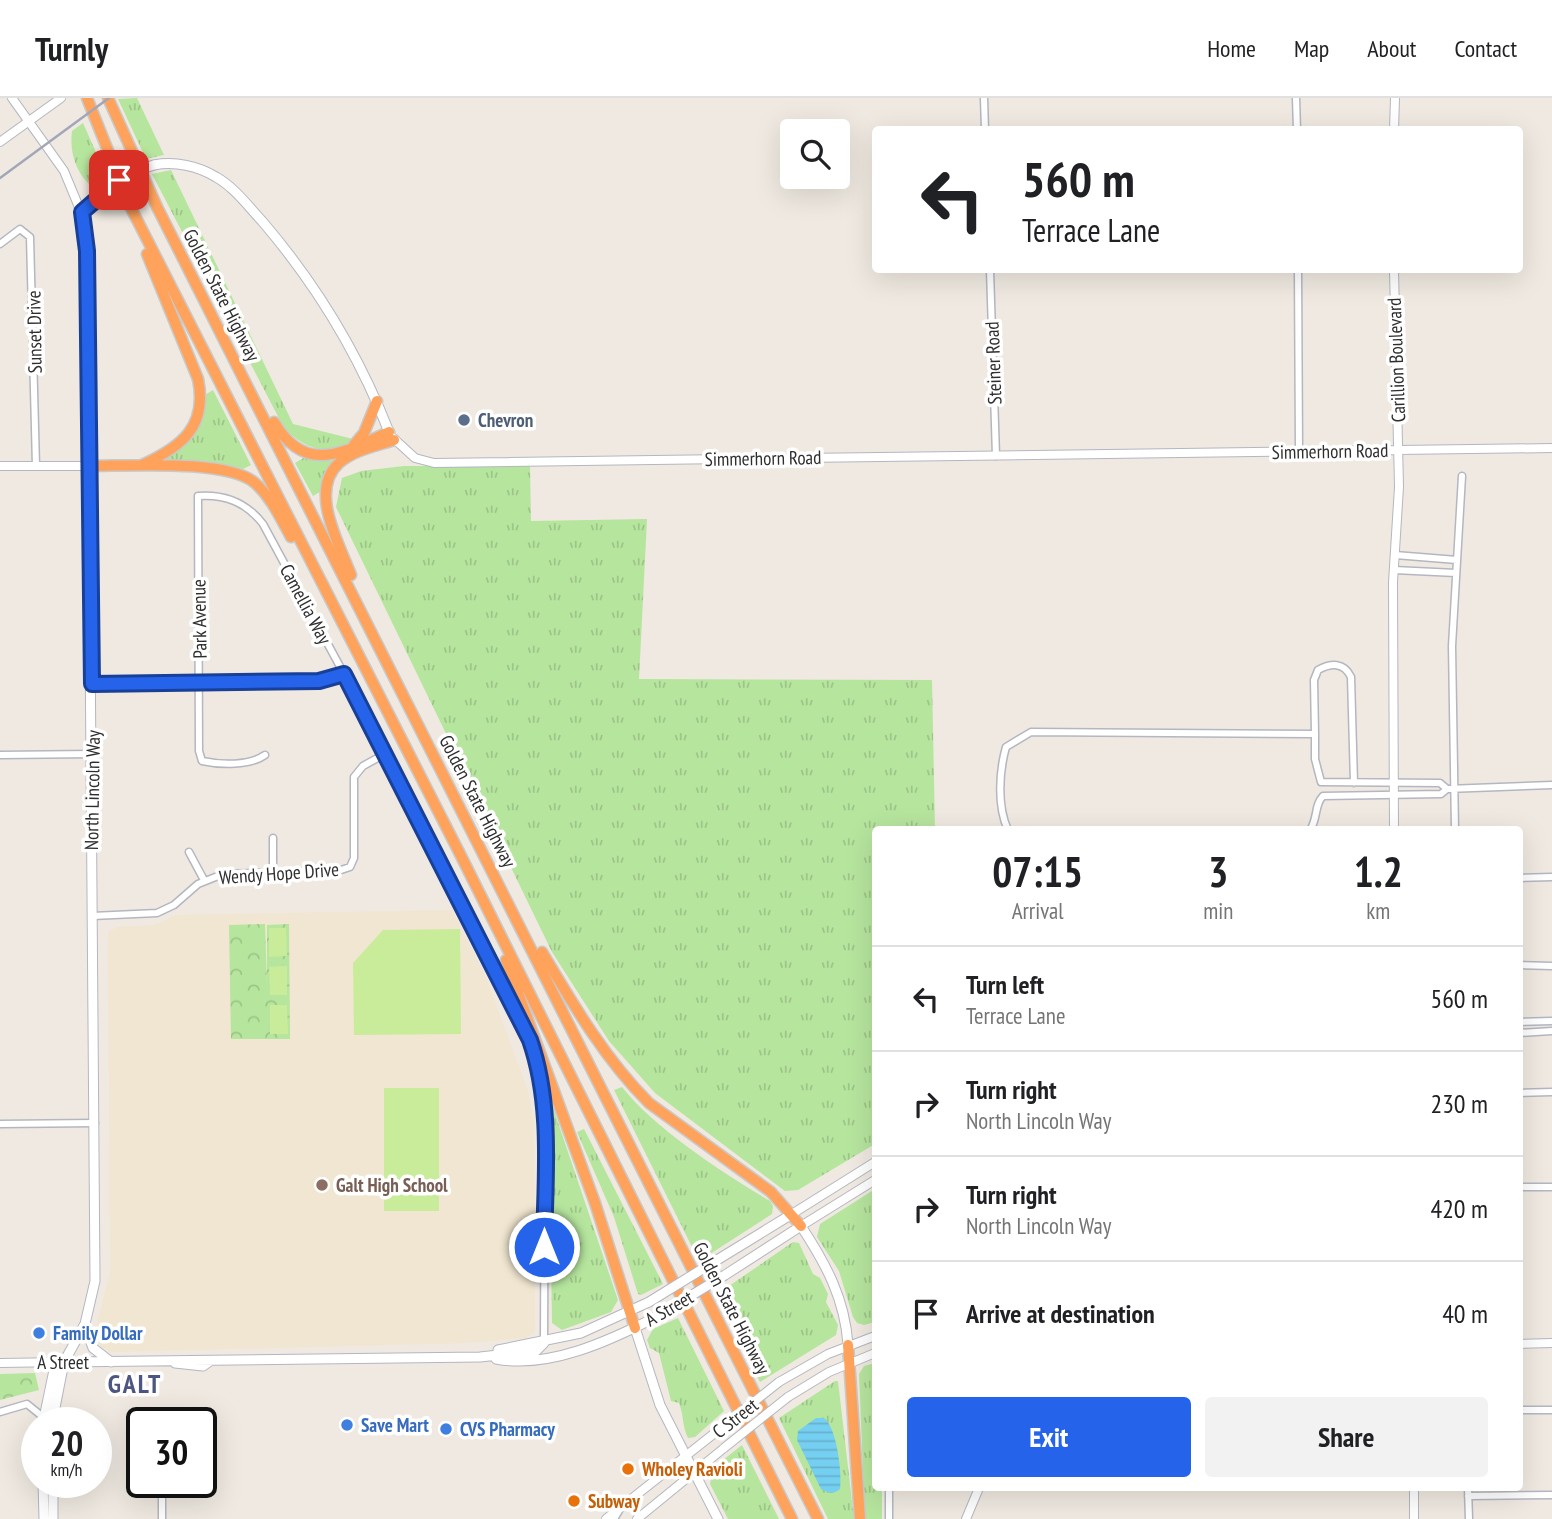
<!DOCTYPE html>
<html lang="en">
<head>
<meta charset="utf-8">
<style>
	:root { --surface:#fff; --page:#f2f2f2; --text:#202124; --muted:#757577; --line:#e0e0e0; --accent:#2563eb }
	body { margin:0; font-family:"PT Sans Narrow",sans-serif; background:var(--page); color:var(--text); height:100vh; display:flex; flex-direction:column; font-size:26px; white-space:nowrap }
	* { box-sizing:border-box; margin:0 }
	p { font-size:23px; color:var(--muted) }
	.icon { flex:none; width:38px; height:38px; fill:none; stroke:currentColor; stroke-width:2; stroke-linecap:round; stroke-linejoin:round }
	.map { position:relative; flex:1; overflow:hidden }
	.side { position:absolute; left:872px; top:728px; width:651px; height:665px; display:flex; flex-direction:column; background:var(--surface); border-radius:7px; box-shadow:0 7px 28px #0002 }
	.side>* { flex:none }
	.guide { position:absolute; left:872px; top:28px; width:651px; height:147px; border-radius:7px; box-shadow:0 7px 28px #0002; background:#fff; color:var(--text); overflow:hidden }
	.buttons { position:absolute; left:780px; top:21px; display:grid; gap:14px }
	.buttons a { display:grid; place-items:center; width:70px; height:70px; border-radius:7px; background:var(--surface); box-shadow:0 7px 28px #0002; font-size:35px }
	.speed { position:absolute; left:21px; top:1309px; display:flex; gap:14px; font-size:35px; font-weight:700; text-align:center }
	.speed>* { display:grid; place-content:center; width:91px; height:91px; border-radius:50%; background:var(--surface); box-shadow:0 7px 28px #0002; line-height:1 }
	.speed small { font-size:18px; font-weight:400 }
	.speed .limit { border:4px solid #111; border-radius:10px; background:#fff; color:#111 }
	.pin { position:absolute; display:grid; place-items:center; width:60px; height:60px; color:#fff; margin:-30px; border-radius:14px; box-shadow:0 4px 10px #0006 }
	.me { position:absolute; width:77px; margin:-38px; rotate:0deg; stroke-linejoin:round; filter:drop-shadow(0 0 5px #0008) }
	.turn { display:flex; align-items:center; gap:24px; height:147px; padding:0 35px; font-size:32px }
	.turn .icon { width:91px; height:91px; stroke-width:2.5 }
	.turn b { display:block; font-size:49px; line-height:60px }
	.eta { display:flex; justify-content:space-evenly; align-items:center; height:119px; text-align:center }
	.eta b { font-size:42px; font-weight:700; line-height:49px }
	.cta { display:flex; gap:14px; margin-top:auto; padding:14px 35px }
	.cta a { flex:1; height:80px; border-radius:7px; background:var(--accent); color:#fff; font-size:28px; font-weight:700; line-height:80px; text-align:center }
	.cta a+a { background:var(--page); color:var(--text) }
	ul { padding:0; list-style:none }
	li { display:flex; align-items:center; gap:21px; height:105px; padding:0 35px; border-top:2px solid var(--line) }
	li div { flex:1 }
	li b { display:block; font-size:26px }
	li em { font-style:normal }
	header { display:flex; align-items:center; gap:42px; box-sizing:border-box; height:98px; padding:0 35px; background:var(--surface); border-bottom:2px solid var(--line) }
	header strong { font-size:33px }
	nav { display:flex; gap:38px; margin-inline-start:auto; font-size:24px }
	.map>svg:first-child { display:block }
	.education { fill:#f0e6d1 }
	.grass { fill:url(#grass-tufts) }
	.park { fill:url(#park-crowns) }
	.pitch { fill:#c9ec9a }
	.water { fill:url(#water-rules) }
	.lines { fill:none; stroke-linecap:round; stroke-linejoin:round }
	.minor-casing { stroke:#b4b7c1; stroke-width:9 }
	.tertiary-casing { stroke:#b4b7c1; stroke-width:10 }
	.secondary-casing { stroke:#b4b7c1; stroke-width:11 }
	.motorway-casing { stroke:#c9c9c9; stroke-width:13 }
	.minor { stroke:#fff; stroke-width:6 }
	.tertiary { stroke:#fff; stroke-width:8 }
	.secondary { stroke:#fff; stroke-width:9 }
	.motorway { stroke:#ffa35c; stroke-width:10 }
	.rail { stroke:#a3a6b8; stroke-width:2.5 }
	.tertiary-bridge-casing { stroke:#b4b7c1; stroke-width:10; stroke-linecap:butt }
	.secondary-bridge-casing { stroke:#b4b7c1; stroke-width:11; stroke-linecap:butt }
	.tertiary-bridge { stroke:#fff; stroke-width:8 }
	.secondary-bridge { stroke:#fff; stroke-width:9 }
	.route-casing { stroke:#184099; stroke-width:18 }
	.route { stroke:#2563eb; stroke-width:12 }
	.service-dot { fill:#5c6f8a; stroke:#fff; stroke-width:2.5 }
	.education-dot { fill:#8d6e63; stroke:#fff; stroke-width:2.5 }
	.shop-dot { fill:#3f7fe0; stroke:#fff; stroke-width:2.5 }
	.food-dot { fill:#e8710a; stroke:#fff; stroke-width:2.5 }
	.labels { text-anchor:middle; stroke-width:7; stroke-linejoin:round; paint-order:stroke }
	.street-label { font-size:19px; fill:#2e2e2e; stroke:#fff }
	.service-label { font-size:19px; font-weight:bold; fill:#4e5e75; stroke:#fff; text-anchor:start }
	.education-label { font-size:19px; font-weight:bold; fill:#785e54; stroke:#fff; text-anchor:start }
	.shop-label { font-size:19px; font-weight:bold; fill:#366cbe; stroke:#fff; text-anchor:start }
	.food-label { font-size:19px; font-weight:bold; fill:#c56008; stroke:#fff; text-anchor:start }
	.district-label { font-size:26px; font-weight:bold; letter-spacing:2px; fill:#4d5680; stroke:#fff }
</style>
</head>
<body>
<header>
<strong>Turnly</strong>
<nav><a>Home</a><a>Map</a><a>About</a><a>Contact</a></nav>
</header>
<div class="map">
<svg width="1552" height="1421" viewBox="0 0 1552 1421">
	<defs>
		<pattern id="grass-tufts" width="24" height="20" patternUnits="userSpaceOnUse" patternTransform="scale(1.75)"><rect width="24" height="20" fill="#b6e59e"/><path d="M3 7l-1-3M5 7V3M7 7l1-3M15 17l-1-3M17 17v-4M19 17l1-3" fill="none" stroke="#9dc588"/></pattern>
		<pattern id="park-crowns" width="20" height="18" patternUnits="userSpaceOnUse" patternTransform="scale(1.75)"><rect width="20" height="18" fill="#b6e59e"/><path d="M2 6a3 3 0 1 1 6 0M12 15a3 3 0 1 1 6 0" fill="none" stroke="#9dc588"/></pattern>
		<pattern id="water-rules" width="6" height="5" patternUnits="userSpaceOnUse" patternTransform="scale(1.75)"><rect width="6" height="5" fill="#75cff0"/><path d="M0 2.5h6" fill="none" stroke="#66b2ce"/></pattern>
	</defs>
	<rect width="100%" height="100%" fill="#efe9e1"/>
	<!-- education -->
	<path class="education" d="M452,812L486,879L528,993L534,1024L535,1234L526,1240L468,1245L112,1254L102,1250L95,1240V1233L110,1175L108,834L117,829L155,827L176,817Z"/>
	<!-- grass -->
	<path class="grass" d="M137,0L164,57L146,61L118,1Z
		M83,25L108,81L98,93C77,80 69,56 72,33Z
		M171,72L293,326L353,341C330,361 301,350 283,328L152,76Z
		M213,292L251,367L243,371L218,365H158C188,350 204,331 205,297Z
		M305,359L336,363L323,392L313,398L295,365Z
		M404,368H530L531,423L647,421L639,581L932,582L935,731L875,732V1046L798,1092L785,1093L655,995L609,943L552,854L336,409L342,380L361,373Z
		M543,980L618,1202L611,1214L562,1232L552,1225L549,1033Z
		M622,989C655,1031 723,1075 770,1103L773,1108L772,1116L699,1163L614,992Z
		M584,1031L663,1186L641,1197L638,1196L614,1119L577,1034Z
		M875,1091V1224L864,1227L857,1225L853,1219L839,1173L817,1139L820,1126Z
		M793,1144L799,1145L813,1176L820,1180L828,1196L826,1204L838,1227L836,1237L760,1284L716,1197Z
		M678,1220L724,1313L695,1339L688,1340C682,1328 684,1318 679,1305L671,1303L659,1255L650,1250L647,1242L653,1231Z
		M875,1265V1390H882V1421H865L859,1276L864,1268Z
		M835,1283H838L854,1421H828L779,1320Z
		M742,1347L779,1421H728L710,1386L713,1370Z"/>
	<!-- park -->
	<path class="park" d="M265,826L267,887V827L289,826L290,941H231L229,827Z
		M35,1275L39,1292L0,1302V1276Z"/>
	<!-- pitch -->
	<path class="pitch" d="M269,830H286L287,858L269,859Z
		M460,831L461,936L354,937L353,865L383,832Z
		M287,868V897H270L269,869Z
		M270,907H287L288,936H270Z
		M384,990H439V1113H384Z"/>
	<!-- water -->
	<path class="water" d="M816,1320H824C837,1330 842,1375 840,1391C833,1397 828,1395 821,1391L797,1342L798,1333Z"/>
	<g class="lines">
		<!-- minor casing -->
		<g class="minor-casing">
			<path id="minor" d="M984,0L985,32
				M1296,0L1297,32
				M0,146L20,131L30,139L36,368
				M990,172L996,358
				M1298,172L1299,354
				M1395,457L1457,462
				M1394,472L1456,475
				M92,586L319,583L344,576
				M1315,636L1314,582L1318,572C1331,565 1344,564 1351,579L1354,685
				M0,657L93,656
				M265,657C249,668 221,667 202,663L199,653L198,398C225,396 246,404 263,426L344,576L530,942L540,978L545,1012L544,1243
				M1008,732C997,708 999,674 1006,649L1031,634L1315,636V661L1321,684L1440,685L1447,691
				M1310,732C1318,721 1314,707 1323,698L1441,696L1447,691L1552,687
				M1455,732L1452,548L1462,378
				M273,740V774
				M189,754L204,782
				M1519,780L1552,779
				M92,818L157,815L174,807L198,786L223,776L341,772L350,769L354,760V679L363,668L383,657
				M1519,867L1552,868
				M1519,924L1552,923
				M1519,935L1552,933
				M1519,995L1552,994
				M0,1026L95,1025
				M1519,1089H1552
				M1519,1312H1552
				M0,1314L27,1306L43,1319
				M162,1384V1421
				M889,1390V1421
				M1468,1390L1469,1421
				M1468,1398L1552,1397
				M614,1421L620,1411"/>
		</g>
		<!-- tertiary casing -->
		<g class="tertiary-casing">
			<path id="tertiary" d="M12,0L64,73L81,114
				M1394,32L1395,0
				M0,44L61,0
				M1394,172L1399,389L1393,484L1394,732
				M392,339L415,360L434,365L1552,350
				M0,368H89
				M792,1116L875,1064
				M801,1128L875,1082
				M1519,1246L1552,1245
				M0,1265L64,1264
				M779,1284L828,1256L875,1238
				M788,1299L829,1274L875,1255
				M1414,1390V1421
				M606,1421L716,1334
				M637,1421L724,1350
				M966,1421L979,1390"/>
		</g>
		<!-- secondary casing -->
		<g class="secondary-casing">
			<path id="secondary" d="M154,67C175,63 198,68 216,79C234,89 248,108 262,123C316,186 359,257 389,334
				M717,1162L792,1116
				M725,1177L801,1128C826,1166 845,1201 848,1247
				M85,1228L93,1250L111,1264
				M635,1230L660,1307L718,1421
				M498,1252L581,1235L649,1204
				M496,1261C549,1271 609,1243 656,1219
				M64,1264L480,1259L536,1253L544,1245
				M175,1265L203,1268L210,1263
				M43,1325L54,1272L64,1264L85,1226L95,1183L87,153L81,114L105,95
				M52,1325L64,1264
				M43,1384L44,1421
				M53,1421V1384"/>
		</g>
		<!-- motorway casing -->
		<g class="motorway-casing">
			<path id="motorway" d="M87,0L131,110L459,754L792,1421
				M108,0L158,111L818,1421
				M274,324C306,379 345,353 389,334
				M354,347L364,335L377,303
				M142,367C181,349 208,329 198,281L147,156
				M89,368C128,368 227,361 255,385C271,399 281,421 291,439
				M351,477C340,447 308,393 339,365C354,352 376,348 394,342
				M542,854C574,908 605,961 649,1005L771,1094L801,1128
				M506,862L595,1105L635,1230
				M848,1247L860,1421"/>
		</g>
		<!-- minor -->
		<use href="#minor" class="minor"/>
		<!-- tertiary -->
		<use href="#tertiary" class="tertiary"/>
		<!-- secondary -->
		<use href="#secondary" class="secondary"/>
		<!-- motorway -->
		<use href="#motorway" class="motorway"/>
		<!-- rail -->
		<path class="rail" d="M0,80L109,0"/>
		<!-- tertiary-bridge casing -->
		<g class="tertiary-bridge-casing">
			<path id="tertiary-bridge" d="M716,1334L779,1284
				M724,1350L788,1299"/>
		</g>
		<!-- secondary-bridge casing -->
		<g class="secondary-bridge-casing">
			<path id="secondary-bridge" d="M105,95L129,75L154,67
				M649,1204L717,1162
				M656,1219L725,1177"/>
		</g>
		<!-- tertiary-bridge -->
		<use href="#tertiary-bridge" class="tertiary-bridge"/>
		<!-- secondary-bridge -->
		<use href="#secondary-bridge" class="secondary-bridge"/>
	</g>
	<g class="lines">
		<!-- route casing -->
		<g class="route-casing">
			<path id="route" d="M119,82L82,114L87,153L92,586L319,583L344,576L530,942C553,1008 545,1080 544,1149"/>
		</g>
		<!-- route -->
		<use href="#route" class="route"/>
	</g>
	<!-- markers -->
	<circle class="service-dot" cx="464" cy="322" r="7"/>
	<circle class="education-dot" cx="322" cy="1087" r="7"/>
	<g class="shop-dot">
		<circle cx="39" cy="1235" r="7"/>
		<circle cx="347" cy="1327" r="7"/>
		<circle cx="446" cy="1331" r="7"/>
	</g>
	<g class="food-dot">
		<circle cx="628" cy="1371" r="7"/>
		<circle cx="574" cy="1403" r="7"/>
	</g>
	<g class="labels">
		<!-- street labels -->
		<g class="street-label">
			<text transform="translate(222 197) rotate(63)" y="7">Golden State Highway</text>
			<text transform="translate(34 234) rotate(-91)" y="7">Sunset Drive</text>
			<text transform="translate(1396 262) rotate(-92)" y="7">Carillion Boulevard</text>
			<text transform="translate(993 265) rotate(-92)" y="7">Steiner Road</text>
			<text transform="translate(1330 353) rotate(-1)" y="7">Simmerhorn Road</text>
			<text transform="translate(763 360) rotate(-1)" y="7">Simmerhorn Road</text>
			<text transform="translate(306 506) rotate(62)" y="7">Camellia Way</text>
			<text transform="translate(199 521) rotate(-91)" y="7">Park Avenue</text>
			<text transform="translate(92 692) rotate(-89)" y="7">North Lincoln Way</text>
			<text transform="translate(478 703) rotate(63)" y="7">Golden State Highway</text>
			<text transform="translate(279 775) rotate(-4)" y="7">Wendy Hope Drive</text>
			<text transform="translate(669 1210) rotate(-30)" y="7">A Street</text>
			<text transform="translate(732 1210) rotate(63)" y="7">Golden State Highway</text>
			<text x="63" y="1271">A Street</text>
			<text transform="translate(735 1320) rotate(-38)" y="7">C Street</text>
		</g>
		<!-- service labels -->
		<g class="service-label">
			<text x="478" y="329">Chevron</text>
		</g>
		<!-- education labels -->
		<g class="education-label">
			<text x="336" y="1094">Galt High School</text>
		</g>
		<!-- shop labels -->
		<g class="shop-label">
			<text x="53" y="1242">Family Dollar</text>
			<text x="361" y="1334">Save Mart</text>
			<text x="460" y="1338">CVS Pharmacy</text>
		</g>
		<!-- food labels -->
		<g class="food-label">
			<text x="642" y="1378">Wholey Ravioli</text>
			<text x="588" y="1410">Subway</text>
		</g>
		<!-- district labels -->
		<g class="district-label">
			<text x="135" y="1295">GALT</text>
		</g>
	</g>
</svg>
<div class="buttons">
<a><svg class="icon" aria-label="search" viewBox="0 0 24 24"><circle cx="10" cy="10" r="6"/><path d="M15 15l6 6"/></svg></a>
</div>
<div class="speed"><div>20<small>km/h</small></div><div class="limit">30</div></div>
<div class="pin" style="left:119px;top:82px;background:#d93025"><svg class="icon" aria-label="arrive" viewBox="0 0 24 24"><path d="M6 21V4h12l-3 4 3 4H6"/></svg></div>
<svg class="me" style="left:544px;top:1149px" viewBox="-20 -20 40 40"><circle r="17" fill="#2563eb" stroke="#fff" stroke-width="3"/><path d="M0-11L8 9 0 5-8 9z" fill="#fff"/></svg>
<div class="guide">
<div class="turn"><svg class="icon" aria-label="left" viewBox="0 0 24 24"><path d="M17 20v-9H6M10 6l-5 5 5 5"/></svg><div><b>560 m</b>Terrace Lane</div></div>
</div>
<section class="side">
<div class="eta">
<div><b>07:15</b><p>Arrival</p></div>
<div><b>3</b><p>min</p></div>
<div><b>1.2</b><p>km</p></div>
</div>
<ul>
<li><svg class="icon" aria-label="left" viewBox="0 0 24 24"><path d="M17 20v-9H6M10 6l-5 5 5 5"/></svg><div><b>Turn left</b><p>Terrace Lane</p></div><em>560 m</em></li>
<li><svg class="icon" aria-label="right" viewBox="0 0 24 24"><path d="M7 20v-9h11M14 6l5 5-5 5"/></svg><div><b>Turn right</b><p>North Lincoln Way</p></div><em>230 m</em></li>
<li><svg class="icon" aria-label="right" viewBox="0 0 24 24"><path d="M7 20v-9h11M14 6l5 5-5 5"/></svg><div><b>Turn right</b><p>North Lincoln Way</p></div><em>420 m</em></li>
<li><svg class="icon" aria-label="arrive" viewBox="0 0 24 24"><path d="M6 21V4h12l-3 4 3 4H6"/></svg><div><b>Arrive at destination</b></div><em>40 m</em></li>
</ul>
<div class="cta"><a>Exit</a><a>Share</a></div>
</section>
</div>
</body>
</html>
